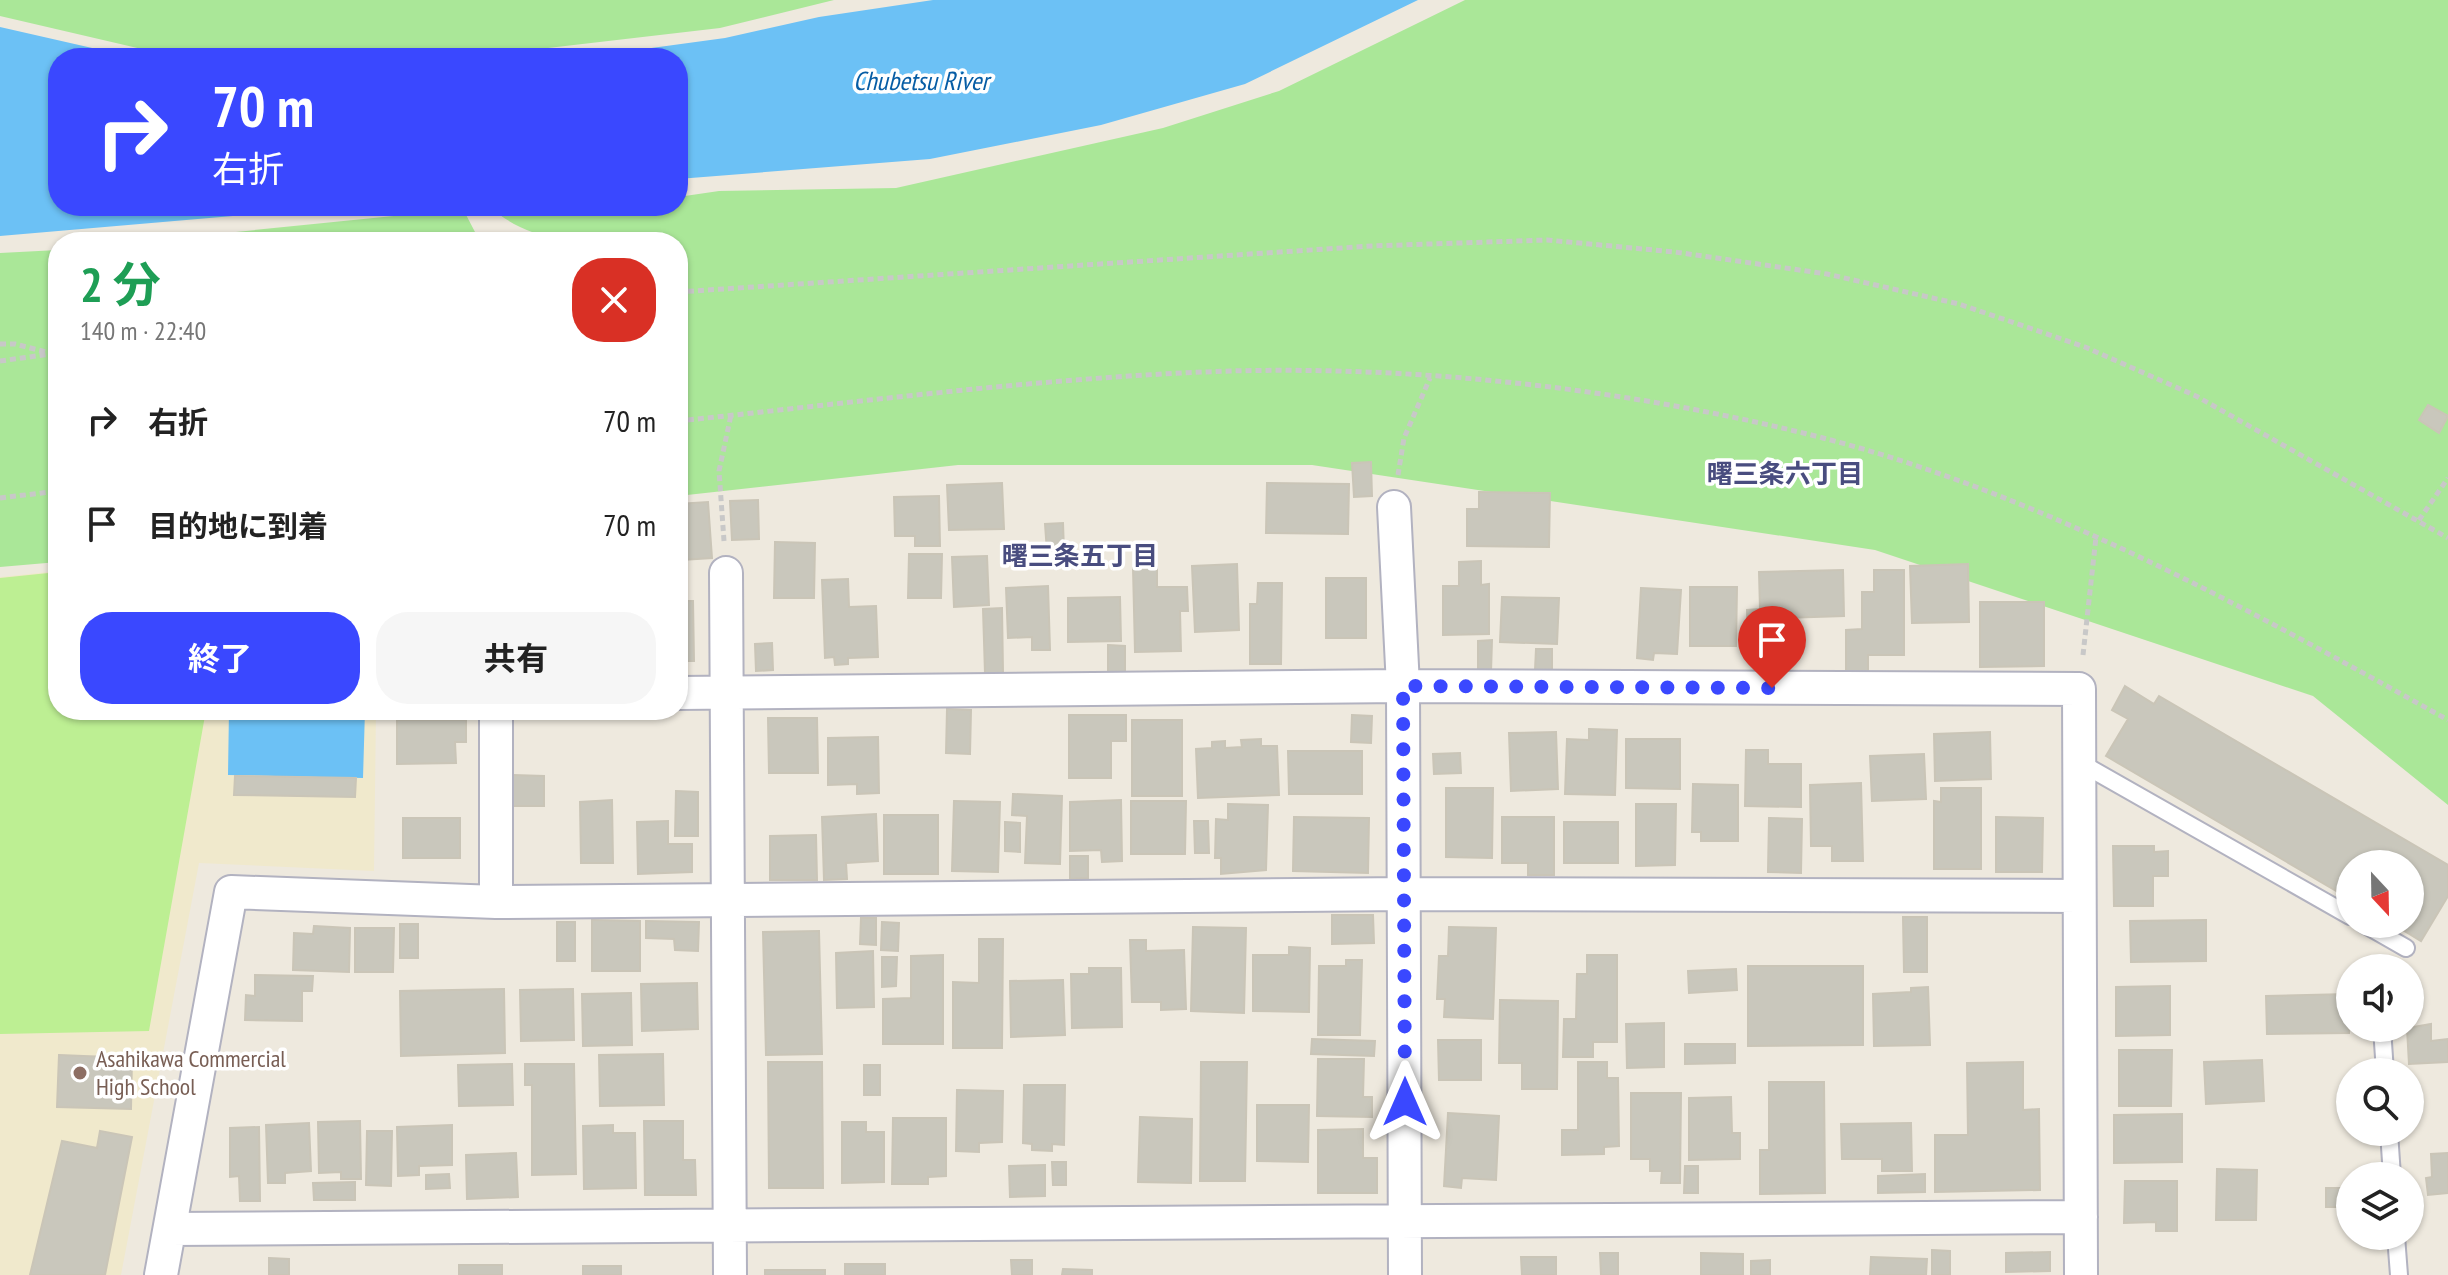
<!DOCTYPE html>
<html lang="ja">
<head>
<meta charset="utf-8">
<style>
	:root { --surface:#fff; --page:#f6f6f6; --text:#222; --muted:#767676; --accent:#3a48ff }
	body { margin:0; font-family:"PT Sans Narrow","Noto Sans JP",sans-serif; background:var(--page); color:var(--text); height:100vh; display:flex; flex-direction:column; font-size:30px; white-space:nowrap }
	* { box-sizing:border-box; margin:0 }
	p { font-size:26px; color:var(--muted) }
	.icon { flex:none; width:44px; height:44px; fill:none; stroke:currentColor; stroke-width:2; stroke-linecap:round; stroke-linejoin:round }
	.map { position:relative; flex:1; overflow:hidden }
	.details { position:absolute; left:48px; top:232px; width:640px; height:488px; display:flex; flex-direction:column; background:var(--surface); border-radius:32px; box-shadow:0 2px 6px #0004 }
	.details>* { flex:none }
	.top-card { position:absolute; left:48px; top:48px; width:640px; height:168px; border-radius:32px; box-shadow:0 2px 6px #0004; background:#3a48ff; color:#fff; overflow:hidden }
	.needle { width:52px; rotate:158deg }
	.tools { position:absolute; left:2336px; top:850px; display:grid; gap:16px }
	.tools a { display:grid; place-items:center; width:88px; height:88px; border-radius:50%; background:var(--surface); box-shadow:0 2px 6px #0004; font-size:40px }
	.pin { position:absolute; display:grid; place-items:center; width:68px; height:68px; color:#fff; margin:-82px -34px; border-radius:50% 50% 50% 0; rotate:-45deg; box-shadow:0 0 8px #0007 }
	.pin .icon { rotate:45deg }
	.me { position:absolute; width:88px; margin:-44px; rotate:0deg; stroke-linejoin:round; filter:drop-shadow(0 0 6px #0008) }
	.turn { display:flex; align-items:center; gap:28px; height:168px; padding:0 32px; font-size:36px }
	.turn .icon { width:104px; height:104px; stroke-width:2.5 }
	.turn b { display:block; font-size:56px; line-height:68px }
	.round { display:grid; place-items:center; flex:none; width:84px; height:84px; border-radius:32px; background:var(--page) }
	.summary { display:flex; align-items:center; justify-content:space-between; height:136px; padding:0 32px }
	h1 { font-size:48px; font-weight:700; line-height:60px; color:#1e9e55 }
	.action { display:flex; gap:16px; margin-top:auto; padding:16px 32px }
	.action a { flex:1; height:92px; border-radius:32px; background:var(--accent); color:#fff; font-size:32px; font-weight:700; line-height:92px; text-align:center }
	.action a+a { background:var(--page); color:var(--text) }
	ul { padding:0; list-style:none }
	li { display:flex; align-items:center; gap:24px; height:104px; padding:0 32px }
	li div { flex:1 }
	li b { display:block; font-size:30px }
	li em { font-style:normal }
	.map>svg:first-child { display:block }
	.education { fill:#f0e9cc }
	.green { fill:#aae798 }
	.pitch { fill:#bdef93 }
	.water { fill:#6cc1f5 }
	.building { fill:#c9c7bc; stroke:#cac5b7; stroke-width:2 }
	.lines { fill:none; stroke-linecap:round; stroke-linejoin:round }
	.lane-casing { stroke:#b2b2c0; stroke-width:20 }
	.street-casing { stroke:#b2b2c0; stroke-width:36 }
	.path { stroke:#c8c8c8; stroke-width:5; stroke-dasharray:6 4; stroke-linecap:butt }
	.lane { stroke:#fff; stroke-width:16 }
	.street { stroke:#fff; stroke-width:32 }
	.route { stroke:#3a48ff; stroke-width:14; stroke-dasharray:0 25.2 }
	.education-dot { fill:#8d6e63; stroke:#fff; stroke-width:3 }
	.labels { text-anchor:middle; stroke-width:7; stroke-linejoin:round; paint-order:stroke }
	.education-label { font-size:24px; fill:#785e54; stroke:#fff; text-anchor:start }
	.water-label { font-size:26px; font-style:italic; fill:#075da5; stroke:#fff }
	.neighbourhood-label { font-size:26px; font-weight:bold; fill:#494d7f; stroke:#fff }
</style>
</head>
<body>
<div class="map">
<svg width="2448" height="1275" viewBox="0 0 2448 1275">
	<rect width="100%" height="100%" fill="#eee9de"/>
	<!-- education -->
	<path class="education" d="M58,571V710H376L374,871L199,863L121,1275H0V577Z"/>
	<!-- green -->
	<path class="green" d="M0,0H834L720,28L548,48L176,57L0,16Z
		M1465,0H2448V805L2313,696L1875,550L1312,465H958L678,496V242C613,242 540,253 489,206H678V197L719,191L896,188L1163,128L1279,91Z
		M463,209L475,232L532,236L534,242H136Z
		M58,250V562L0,567V253Z"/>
	<!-- pitch -->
	<path class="pitch" d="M58,572V710H206L149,1031L0,1034V578Z"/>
	<!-- water -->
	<path class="water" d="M933,0H1418L1245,84L1101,125L930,159L678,179V58H578L725,38L819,17Z
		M0,27L136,58H58V206H350L0,236Z
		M229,710H365L363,778L228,775Z"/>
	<!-- building -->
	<path class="building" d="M2428,405L2448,416L2439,433L2419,420Z
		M1371,462L1372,496L1354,497L1352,463Z
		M1002,483L1004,529L949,530L947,485Z
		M1267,483L1349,484L1348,534L1266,533Z
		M1479,492L1550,493L1549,547L1467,546V509H1479Z
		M939,496L940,546H915V536H895L894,497Z
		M758,500L759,539L732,540L730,501Z
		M708,502L712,558L681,560V568H678V504Z
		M1063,523L1064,551L1047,552L1045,524Z
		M775,542L815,543L814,598H774Z
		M909,554H942L941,598H908Z
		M987,556L989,605L954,607L952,557Z
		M1481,561V585L1489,584V634L1443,635V586H1459V562Z
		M1237,564L1239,630L1195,632L1192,566Z
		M1968,564L1969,622L1912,623L1910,566Z
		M1157,567V587H1187L1188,611H1180L1181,651L1135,652L1133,568Z
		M1843,570L1844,616L1783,618V638L1774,639V657H1748L1747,610L1760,609L1759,572Z
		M1874,570H1904V655H1868V671H1846V630L1862,629V592H1874Z
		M1326,578H1366V638H1326Z
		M848,579L849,607L876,606L878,657L848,658V664L835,665L834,657L825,658L822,580Z
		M1258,583H1282L1281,664H1250V604H1257Z
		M1048,586L1050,650H1032V637L1008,638L1006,588Z
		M1690,587H1737L1736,646H1690Z
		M1641,588L1681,590L1677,654L1654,653L1653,660L1637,658Z
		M1120,597L1121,641L1068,642V598Z
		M1502,597L1559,598L1557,644L1500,642Z
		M678,601H693L694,661H678Z
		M1980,602H2044V666L1980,667Z
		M1002,608L1003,673H985L983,609Z
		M1492,640L1491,672H1478V641Z
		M772,643L773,670L756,671L755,644Z
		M1108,645L1125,646V674H1108Z
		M1536,649H1552V670H1535Z
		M2125,686L2154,704L2159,696L2448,865V896L2421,941L2393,924H2410V864H2350V899L2106,756L2128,719L2112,710Z
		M947,709L971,710L970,754L946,753Z
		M1069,715H1126V741H1111V778H1069Z
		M1352,715L1372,716L1371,743L1351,742Z
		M768,718H817L818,773H769Z
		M397,720H466V742H455L456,763L397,764Z
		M1132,720H1182V796H1132Z
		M1589,729L1617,730L1615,795L1565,794L1567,739L1589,740Z
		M1556,732L1558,789L1511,791L1509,733Z
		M1990,732L1991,779L1935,781L1934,734Z
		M878,737L879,793L857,794V784L828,785V738Z
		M1261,739V746H1277L1279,795L1198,798L1196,749L1212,748V742L1225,741V748L1242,747L1241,740Z
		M1626,739H1680V789L1626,788Z
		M1746,750H1768V764H1801V807L1745,806Z
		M1288,751H1362V794H1289Z
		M1460,753L1461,773L1434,774L1433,754Z
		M1924,754L1926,799L1872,801L1870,756Z
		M513,775L544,776V806H513Z
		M235,776L356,778L355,797L234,795Z
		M1861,783L1863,861H1832V846H1811L1810,785Z
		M1693,784L1738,785V841H1701V832H1692Z
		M1446,788H1493L1492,858L1446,857Z
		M1941,788H1981V869H1934V801L1941,802Z
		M676,791L698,792V836H675Z
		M1013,794L1062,796L1060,864L1025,863L1027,816L1012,815Z
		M612,800L613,863H581L580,802Z
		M1121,800L1122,861L1102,862L1101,850L1070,851V802Z
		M954,801L1000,802L998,872L952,871Z
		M1131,801H1186L1185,854H1131Z
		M1228,804L1268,805L1266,870L1221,874V858H1215L1216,819L1228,820Z
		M1636,804H1676L1675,865L1636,866Z
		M876,814L878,861L846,863L847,879L824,880L822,817Z
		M884,815H938V874H884Z
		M1294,817L1369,818L1368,873L1293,871Z
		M1502,817H1554V875H1528V863H1502Z
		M1996,817L2043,818L2042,872H1996Z
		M403,818H460V858H403Z
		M1769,818L1802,819L1801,873L1768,872Z
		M668,821V844H692V872L638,874L637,822Z
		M1194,821H1208L1209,853H1195Z
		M1005,822L1020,823V852L1005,851Z
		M1564,822H1618V863H1564Z
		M816,835L817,880H770V836Z
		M2113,846H2154V852L2168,851V876H2153V906H2114Z
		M1070,856H1088V878L1070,879Z
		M1332,915H1373L1374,943L1332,944Z
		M1903,917H1927V972H1904Z
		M861,918H876V945L860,944Z
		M592,920L640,921V971H592Z
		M2206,920V961L2131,962L2130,921Z
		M646,921L699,922L698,951L675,950L674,939L646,938Z
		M557,922H575V961H557Z
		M882,922L899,923L898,951L881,950Z
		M400,924H418V958H400Z
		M314,926L350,928L349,972L293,970L294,933L313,934Z
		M1193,927L1246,928L1244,1013L1191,1011Z
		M1449,927L1496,928L1493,1019L1444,1017L1445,999H1437L1439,956H1448Z
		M355,928H394L393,972H355Z
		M819,931L822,1054L766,1055L763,932Z
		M979,939H1003L1002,1048H953V982L979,983Z
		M1130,940H1146V951L1184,950L1186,1009L1161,1010V1002H1132Z
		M1289,947L1310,948L1309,1012L1253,1011V955H1289Z
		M873,951L874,1007L837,1008L836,953Z
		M943,955V1044H883V999L911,998V956Z
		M1587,955H1617V1042H1593V1057H1563L1564,1019H1576L1577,974H1587Z
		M882,957H897L896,986L882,987Z
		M1346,960H1362L1360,1035H1318L1319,966H1346Z
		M1748,966H1863V1045L1748,1046Z
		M1089,968H1121L1122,1027L1072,1028L1071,974H1089Z
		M1736,969L1737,990L1689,993L1688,971Z
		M255,975L313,976L312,991H302V1021L245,1020L246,995L255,996Z
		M1063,980L1065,1035L1011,1037L1010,981Z
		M697,983L698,1029L642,1031L641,984Z
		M2170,986V1035L2116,1036V987Z
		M1928,987L1930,1045L1874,1046L1873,994L1911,992V988Z
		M504,989L505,1053L401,1056L400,991Z
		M573,989L574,1040L521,1041L520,990Z
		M631,993L632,1045L583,1046L582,994Z
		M2348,994L2349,1033L2267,1034L2266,996Z
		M1500,1000L1558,1001L1557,1089H1522V1063H1499Z
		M1664,1023V1067L1627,1068L1626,1024Z
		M2431,1024V1041L2448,1039V1062L2409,1064L2407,1028Z
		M1312,1039L1375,1041L1374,1056L1311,1054Z
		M1438,1040H1481V1080H1439Z
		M1685,1044H1735V1063L1685,1064Z
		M2119,1050H2172L2171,1106H2119Z
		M663,1054L664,1105L600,1106L599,1055Z
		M59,1055L132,1058L131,1109L57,1107Z
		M1318,1059H1364L1363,1097H1372V1117L1317,1116Z
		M2262,1060L2264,1101L2206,1104L2204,1062Z
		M768,1062H822L823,1188H769Z
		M1201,1062H1247L1245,1181H1200Z
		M1578,1062H1607V1078H1618L1619,1146L1604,1147V1154L1562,1155V1130H1578Z
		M2023,1062V1110L2039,1109L2040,1190L1935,1192V1135H1968L1967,1063Z
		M512,1064L513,1105L459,1106L458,1065Z
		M525,1064H574L576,1174L532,1175V1085H525Z
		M864,1065H880V1095H864Z
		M1769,1082H1824L1825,1193L1760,1194V1150H1769Z
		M1024,1085H1065L1064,1145L1052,1144V1151L1032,1150V1144L1023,1143Z
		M957,1090L1003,1091L1002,1142L979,1143V1152L956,1151Z
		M1631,1093H1681L1680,1183H1661L1662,1171H1650V1159H1631Z
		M1731,1097L1732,1133H1740V1159L1689,1160V1098Z
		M1257,1105H1309L1308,1162L1257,1161Z
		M1448,1113L1499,1116L1496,1180L1462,1178L1461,1188L1444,1186Z
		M2182,1114V1162L2114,1163V1115Z
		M1140,1117L1192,1119L1191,1183L1138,1182Z
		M893,1118H946V1176L928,1177V1184H892Z
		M360,1121L361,1179H341V1172L319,1173L318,1122Z
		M644,1121H683V1160H695L696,1195H645Z
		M842,1122H866V1132H884V1182L842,1183Z
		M309,1123L311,1171L285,1173V1183H268L266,1125Z
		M1911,1123L1912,1171H1882V1159H1842L1841,1124Z
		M452,1125V1165L419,1166V1175L398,1176L397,1127Z
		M613,1125V1133H635L636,1188L584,1189L583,1126Z
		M259,1127L260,1201H240L239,1176L230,1177V1128Z
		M1363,1129V1158H1377V1193H1318V1130Z
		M100,1131L132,1137L105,1275H30L62,1141L97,1148Z
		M367,1131H392L391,1186L366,1185Z
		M516,1153L518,1197L467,1199L466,1155Z
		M2448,1153V1193L2428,1195L2426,1178L2432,1177L2431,1154Z
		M1052,1162H1066V1185H1053Z
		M1045,1165V1196L1010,1197L1009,1166Z
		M1685,1166H1698V1193H1684Z
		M2217,1169L2257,1170L2256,1220H2216Z
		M449,1174L450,1188L426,1189V1175Z
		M1925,1174V1192L1878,1193V1176Z
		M2125,1181H2177V1231H2156V1222L2124,1223Z
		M355,1182V1200H314L313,1183Z
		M2326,1188H2350V1207H2326Z
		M1932,1250L1950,1251V1275H1932Z
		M2050,1252V1271L2006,1272V1253Z
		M1600,1253H1618V1275H1601Z
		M1701,1253L1743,1254V1275H1701Z
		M1521,1257H1556V1275H1522Z
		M1871,1257L1927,1259L1926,1275H1870Z
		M269,1258L289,1259V1275H269Z
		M1011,1260H1032V1275H1012Z
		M1770,1260V1275H1751V1261Z
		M845,1264H885V1275H845Z
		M459,1265H502V1275H459Z
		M583,1266H621V1275H583Z
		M1063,1269L1092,1270V1275H1062Z
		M765,1270H825V1275H765Z"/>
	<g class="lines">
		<!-- lane casing -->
		<g class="lane-casing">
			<path id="lane" d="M2079,762L2350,916
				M2364,924L2406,948
				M2382,1028L2385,1072
				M2389,1132L2392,1176
				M2396,1236L2399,1275"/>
		</g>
		<!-- street casing -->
		<g class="street-casing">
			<path id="street" d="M1394,507L1403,686L1405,1275
				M726,573L730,1275
				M678,693L1403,686L2079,689L2081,1275
				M496,902V710
				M170,1229L2081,1217
				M161,1275L231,892L496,902L1405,894L2079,896"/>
		</g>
		<!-- path -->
		<path class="path" d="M678,292L1371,246L1547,240L1675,252L1827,274L1959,304L2085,347L2196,396L2448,538
			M0,344H15L46,352
			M0,361L58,353
			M678,421C861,402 1046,377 1230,371C1419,366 1616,388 1799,432C2029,487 2243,606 2448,720
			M1398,475L1404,438L1430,378
			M0,498L58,491
			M2419,520L2448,478
			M724,541L719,471L731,415
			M2083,655L2096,537"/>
		<!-- lane -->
		<use href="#lane" class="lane"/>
		<!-- street -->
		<use href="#street" class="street"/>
	</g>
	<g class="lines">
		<!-- route -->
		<path class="route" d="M1405,1102L1403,686L1772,688"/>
	</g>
	<!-- markers -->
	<circle class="education-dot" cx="80" cy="1073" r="8"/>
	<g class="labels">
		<!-- education labels -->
		<g class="education-label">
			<text x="96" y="1067">Asahikawa Commercial<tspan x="96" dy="28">High School</tspan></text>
		</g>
		<!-- water labels -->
		<g class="water-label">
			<text x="921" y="90">Chubetsu River</text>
		</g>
		<!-- neighbourhood labels -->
		<g class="neighbourhood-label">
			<text x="1785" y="483">曙三条六丁目</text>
			<text x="1080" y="565">曙三条五丁目</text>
		</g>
	</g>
</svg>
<div class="tools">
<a><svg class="needle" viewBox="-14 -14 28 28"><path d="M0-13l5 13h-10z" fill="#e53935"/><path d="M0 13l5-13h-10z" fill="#767676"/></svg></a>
<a><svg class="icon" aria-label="sound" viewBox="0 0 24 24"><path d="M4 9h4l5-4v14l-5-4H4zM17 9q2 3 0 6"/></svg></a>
<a><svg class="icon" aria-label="search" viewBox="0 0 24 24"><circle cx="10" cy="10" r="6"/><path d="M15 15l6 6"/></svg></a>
<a><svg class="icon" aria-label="layers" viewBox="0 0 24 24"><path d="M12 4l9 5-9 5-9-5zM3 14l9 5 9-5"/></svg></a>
</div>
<div class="pin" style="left:1772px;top:688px;background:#d93025"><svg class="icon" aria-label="arrive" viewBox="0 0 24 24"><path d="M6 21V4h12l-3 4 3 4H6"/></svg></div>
<svg class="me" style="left:1405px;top:1102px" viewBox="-20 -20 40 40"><path d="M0-17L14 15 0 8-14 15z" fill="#3a48ff" stroke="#fff" stroke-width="4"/></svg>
<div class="top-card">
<div class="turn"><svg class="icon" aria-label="right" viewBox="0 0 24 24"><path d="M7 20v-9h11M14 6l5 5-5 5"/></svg><div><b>70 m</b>右折</div></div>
</div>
<section class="details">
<div class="summary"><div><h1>2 分</h1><p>140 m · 22:40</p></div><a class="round" style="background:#d93025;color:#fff"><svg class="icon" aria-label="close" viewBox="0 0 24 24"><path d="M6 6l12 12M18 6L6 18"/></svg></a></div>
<ul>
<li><svg class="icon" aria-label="right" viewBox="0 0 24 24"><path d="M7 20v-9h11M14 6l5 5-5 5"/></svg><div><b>右折</b></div><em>70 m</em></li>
<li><svg class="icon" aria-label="arrive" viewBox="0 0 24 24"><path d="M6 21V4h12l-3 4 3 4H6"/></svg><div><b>目的地に到着</b></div><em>70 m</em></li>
</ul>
<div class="action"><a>終了</a><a>共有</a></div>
</section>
</div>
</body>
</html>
